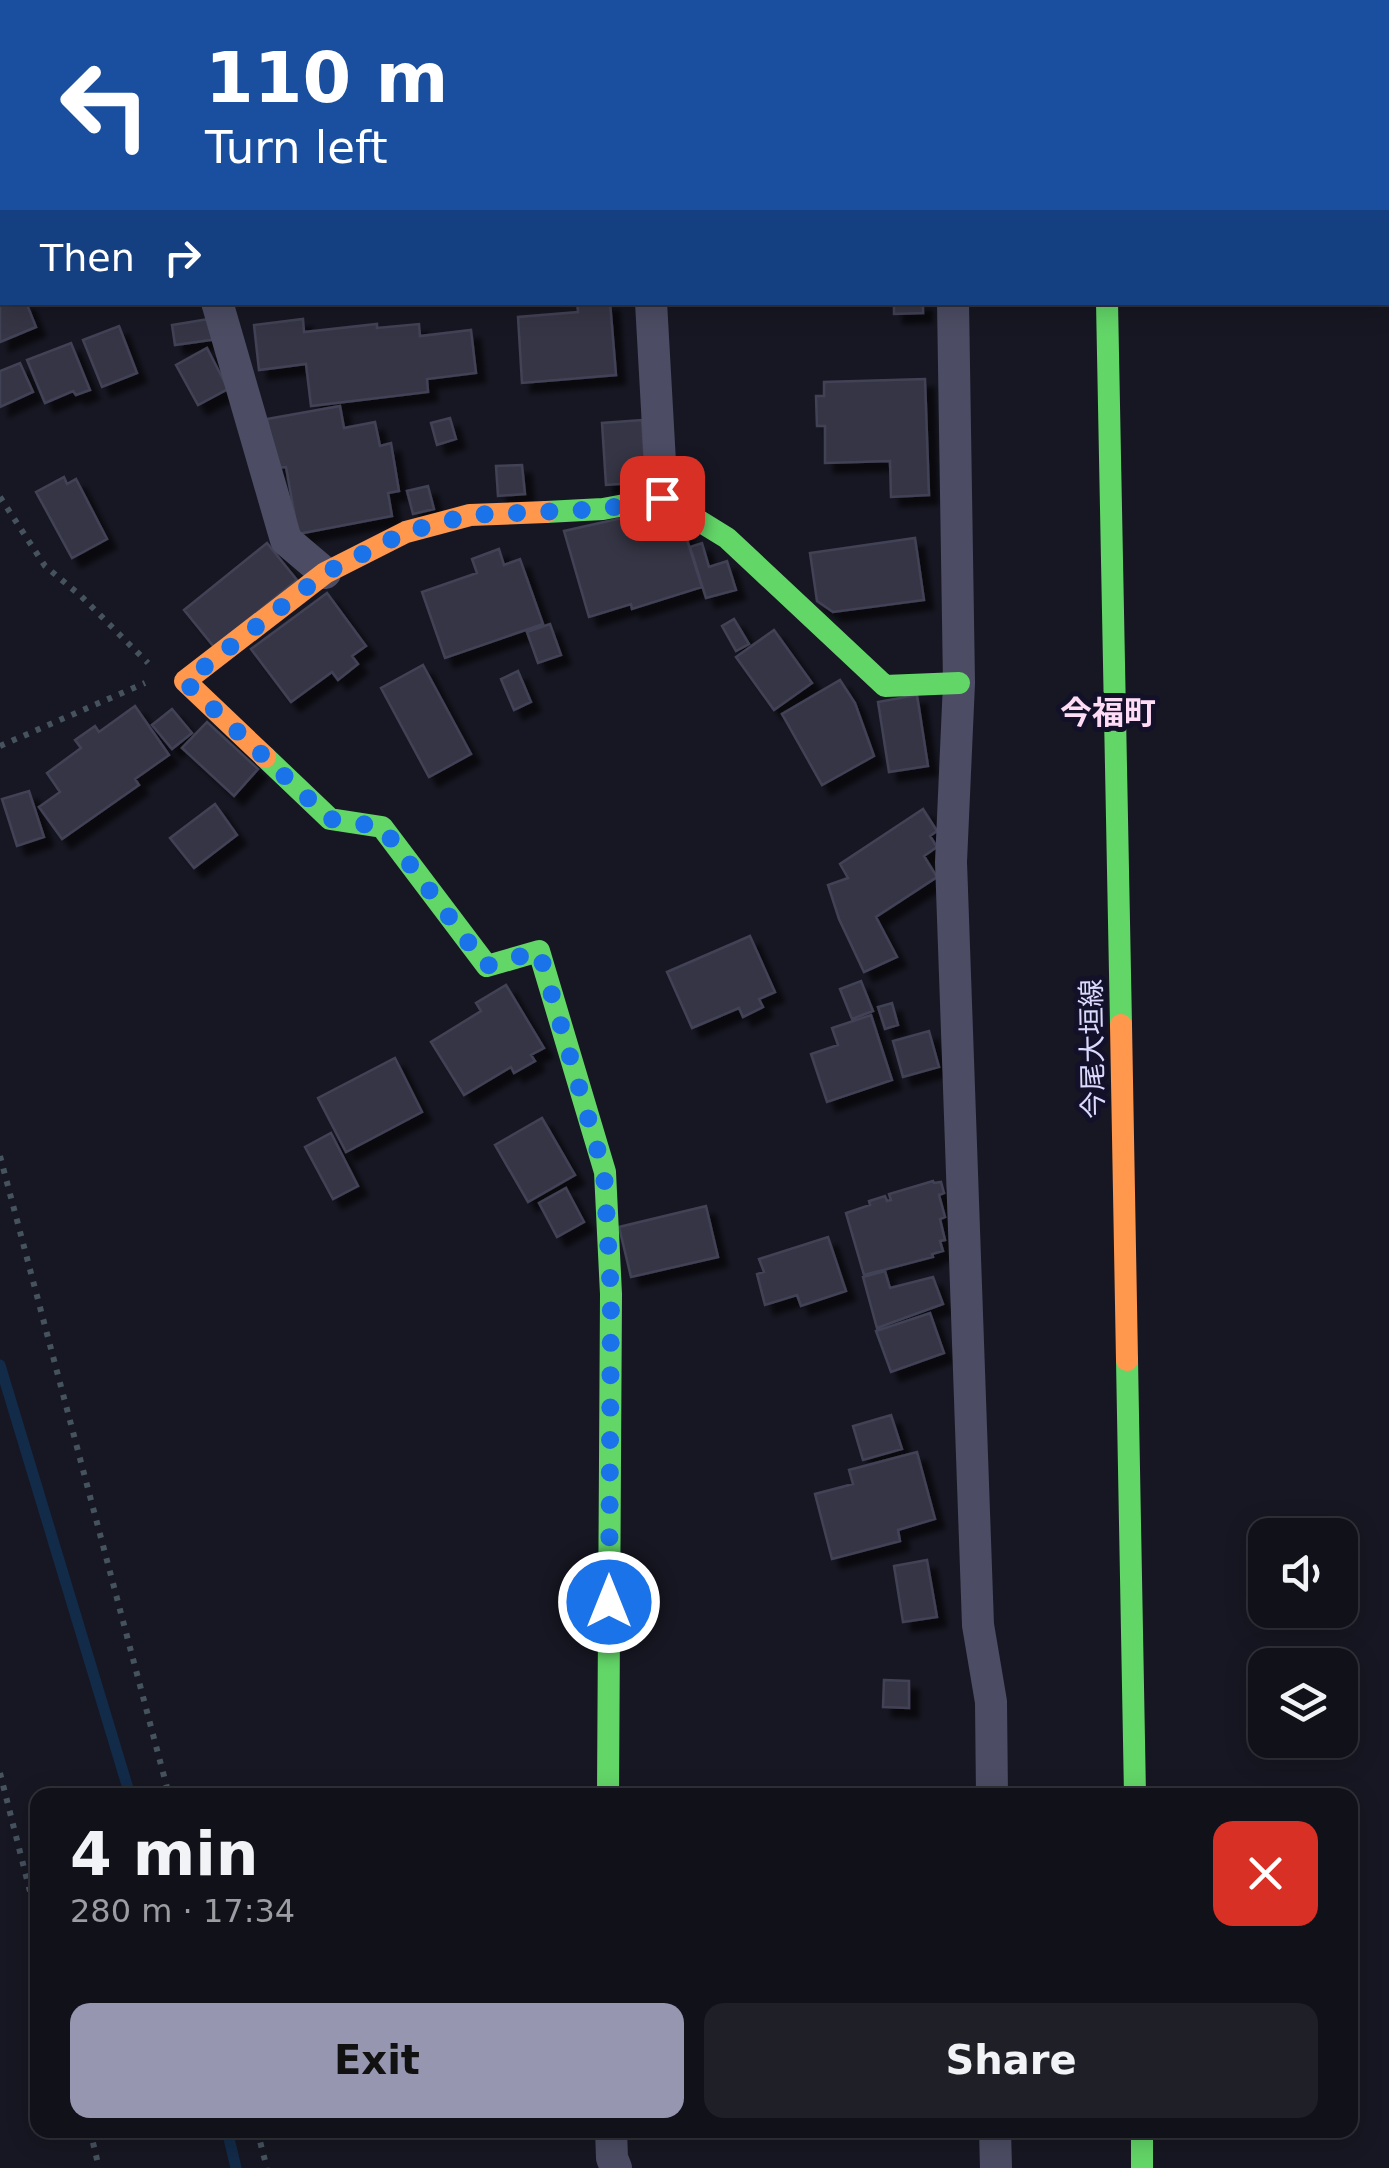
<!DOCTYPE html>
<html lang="en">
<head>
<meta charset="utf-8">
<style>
	:root { --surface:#11111a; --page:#1e1f27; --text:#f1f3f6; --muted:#9c9da2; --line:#303139; --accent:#9696b1 }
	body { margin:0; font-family:"DejaVu Sans","Noto Sans JP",sans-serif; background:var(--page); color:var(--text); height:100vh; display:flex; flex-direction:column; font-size:38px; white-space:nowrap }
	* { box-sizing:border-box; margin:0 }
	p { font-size:32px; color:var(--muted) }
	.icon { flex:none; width:55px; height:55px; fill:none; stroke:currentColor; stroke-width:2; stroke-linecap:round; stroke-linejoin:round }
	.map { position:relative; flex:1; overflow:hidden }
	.sheet { position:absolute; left:30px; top:1788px; width:1328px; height:350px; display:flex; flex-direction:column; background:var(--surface); border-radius:20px; box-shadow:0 5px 25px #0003,0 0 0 2px var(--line) }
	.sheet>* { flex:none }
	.top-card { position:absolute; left:0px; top:0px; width:1390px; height:305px; box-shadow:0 5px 25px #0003,0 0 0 2px var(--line); background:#1a4fa0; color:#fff; overflow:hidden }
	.tools { position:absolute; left:1248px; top:1518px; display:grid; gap:20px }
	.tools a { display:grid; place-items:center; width:110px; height:110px; border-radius:20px; background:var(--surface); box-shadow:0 5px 25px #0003,0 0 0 2px var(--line); font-size:50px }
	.pin { position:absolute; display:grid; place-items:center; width:85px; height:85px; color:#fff; margin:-42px; border-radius:20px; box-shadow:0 5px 15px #0006 }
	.me { position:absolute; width:110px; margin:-55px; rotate:0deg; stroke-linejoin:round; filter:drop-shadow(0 0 8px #0008) }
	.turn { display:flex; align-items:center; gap:35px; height:210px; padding:0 40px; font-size:45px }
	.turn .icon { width:130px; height:130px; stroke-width:2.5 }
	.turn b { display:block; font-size:70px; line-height:85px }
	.then { display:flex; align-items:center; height:95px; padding:0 40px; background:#0003; gap:20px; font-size:38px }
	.round { display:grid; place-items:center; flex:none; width:105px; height:105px; border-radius:20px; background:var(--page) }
	.headline { display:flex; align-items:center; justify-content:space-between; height:170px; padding:0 40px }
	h1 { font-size:60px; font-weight:600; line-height:75px }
	.cta { display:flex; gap:20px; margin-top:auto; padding:20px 40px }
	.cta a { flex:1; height:115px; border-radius:20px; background:var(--accent); color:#111; font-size:40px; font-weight:600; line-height:115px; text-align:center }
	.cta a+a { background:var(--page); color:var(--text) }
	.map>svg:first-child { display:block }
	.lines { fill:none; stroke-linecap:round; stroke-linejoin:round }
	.stream { stroke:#122b49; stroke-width:11 }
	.building { fill:#353545; stroke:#434256; stroke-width:2.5; filter:url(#shadow) }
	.path { stroke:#45535e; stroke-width:6; stroke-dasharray:5 8; stroke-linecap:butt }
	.street { stroke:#4c4d64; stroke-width:32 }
	.fast { stroke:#63d668; stroke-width:22 }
	.slow { stroke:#ff974d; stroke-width:22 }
	.route { stroke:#1a73e8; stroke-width:18; stroke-dasharray:0 32.4 }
	.labels { text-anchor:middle; stroke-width:10; stroke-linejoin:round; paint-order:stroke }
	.street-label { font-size:28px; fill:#dbdafe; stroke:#131129 }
	.quarter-label { font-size:32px; font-weight:bold; fill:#fedcf5; stroke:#131129 }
</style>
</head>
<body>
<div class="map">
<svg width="1389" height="2168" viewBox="0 0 1389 2168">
	<defs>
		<filter id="shadow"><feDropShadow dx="9" dy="9" stdDeviation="2.5" flood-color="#0009"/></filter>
	</defs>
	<rect width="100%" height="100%" fill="#171723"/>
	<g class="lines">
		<!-- stream -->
		<path class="stream" d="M0,1365L130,1795
			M227,2130L236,2168"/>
	</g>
	<!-- building -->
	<path class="building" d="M2,193V269L0,270V194Z
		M2,299V302H26L36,327L0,342V300Z
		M577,302H610L616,375L522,383L518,317L578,312Z
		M894,302H923V313L894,314Z
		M215,318L218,339L175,345L172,325Z
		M303,319L304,332L377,324V328L419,324L420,336L471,330L476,373L427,379L428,392L311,406L306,364L259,370L254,325Z
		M119,326L137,373L102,387L83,340Z
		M71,343L90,390L76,395L73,391L45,403L27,360Z
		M207,348L228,389L198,405L176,365Z
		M20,363L33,392L0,407V371Z
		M925,379L929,495L891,497L890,461L825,463V426H817L816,396H824V382Z
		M340,406L344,428L375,422L380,446L391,443L399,491L388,493L392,516L298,534L286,467L276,468L267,419Z
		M450,418L456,439L437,445L431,423Z
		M642,420L646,482L606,485L602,423Z
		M522,465L525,494L498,496L496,466Z
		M64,477L67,484L76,479L107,539L72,558L36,492Z
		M428,486L434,509L413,514L407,491Z
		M631,516L636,532L669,522L672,531L684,530L702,587L632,609L631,604L589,617L564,531Z
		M915,538L924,600L833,612L817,601L810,553Z
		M267,543L297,580L214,647L184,610Z
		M702,543L709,567L727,561L736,590L706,598L690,547Z
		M499,549L504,565L520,559L543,624L445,658L422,592L477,573L472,559Z
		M327,593L366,646L352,656L358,664L338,680L332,672L291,702L251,649Z
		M734,619L749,644L736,651L722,626Z
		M550,624L561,655L538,663L527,632Z
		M774,630L812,683L774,710L736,657Z
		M423,665L471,754L429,777L381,688Z
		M518,671L531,702L514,710L501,679Z
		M840,680L855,703L874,756L822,785L782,714Z
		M917,695L928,766L889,772L878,702Z
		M135,706L169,755L135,779L139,785L62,839L39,807L60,792L47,773L81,748L75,740L95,726L99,732Z
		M172,709L192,733L172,749L152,725Z
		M207,722L258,769L234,796L182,748Z
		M29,791L44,837L17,846L2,799Z
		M215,804L237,835L194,868L170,838Z
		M923,809L937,831L930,836L937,847L924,856L937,877L876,917L897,957L864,972L839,919L828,885L848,878L840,864Z
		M750,936L775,992L759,999L763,1007L743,1017L739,1008L692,1028L667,972Z
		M861,981L873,1011L852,1019L840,989Z
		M506,985L544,1048L531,1055L535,1061L514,1073L511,1067L464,1095L431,1042L481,1011L476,1003Z
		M892,1003L898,1025L885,1029L878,1007Z
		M871,1015L892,1080L827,1102L811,1054L838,1045L832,1028Z
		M929,1031L939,1067L903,1077L893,1041Z
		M395,1058L422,1112L346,1152L318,1098Z
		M542,1118L575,1175L528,1202L495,1145Z
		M331,1133L358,1186L333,1199L305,1147Z
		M933,1181L934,1183L941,1182L944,1193L939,1195L945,1217L940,1219L945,1240L940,1241L943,1251L932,1254L933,1257L864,1275L846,1213L870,1205L869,1201L885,1196L887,1201L891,1200L889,1194Z
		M566,1188L584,1222L557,1237L539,1203Z
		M706,1206L718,1257L631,1277L619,1227Z
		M828,1237L846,1291L801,1306L797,1295L765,1305L757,1274L764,1272L759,1259Z
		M885,1271L890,1288L933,1277L943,1304L877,1328L863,1277Z
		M930,1313L944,1353L891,1372L876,1331Z
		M891,1415L902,1449L863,1460L853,1426Z
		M917,1452L935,1519L898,1530L900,1541L832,1559L815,1494L853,1484L849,1470Z
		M927,1560L937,1617L903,1622L894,1566Z
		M884,1680L909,1681V1708L883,1707Z"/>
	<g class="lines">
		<!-- path -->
		<path class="path" d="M0,172L2,171
			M0,497L45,566L81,596L148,663
			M0,746L145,683
			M0,1156L169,1795
			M0,1773L38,1923
			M90,2130L99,2168
			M257,2130L267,2168"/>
		<!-- street -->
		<path class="street" d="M104,0L105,2
			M634,0V2
			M948,0V2
			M217,302L286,540L325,573
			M651,302L662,498
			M953,302L959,683L951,862L978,1625L991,1702L992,1795
			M611,2130L612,2158L616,2168
			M995,2130L996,2168"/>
		<!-- fast -->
		<path class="fast" d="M1101,0V2
			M1107,302L1121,1025
			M546,512L603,509L662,498L727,538L885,686L959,683
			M265,757L330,819L382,827L487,966L539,951L605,1172L611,1294L608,1795
			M1127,1360L1135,1795
			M1142,2130V2168"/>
		<!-- slow -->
		<path class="slow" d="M265,757L185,681L325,573L406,532L470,515L546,512
			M1121,1025L1127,1360"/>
	</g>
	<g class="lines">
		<!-- route -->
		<path class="route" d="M609,1602L611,1294L604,1172L539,951L486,966L382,827L330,819L185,682L325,573L406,532L470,515L604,509L662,498"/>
	</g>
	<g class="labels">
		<!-- street labels -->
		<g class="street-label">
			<text transform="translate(1092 1049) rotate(-91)" y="10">今尾大垣線</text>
		</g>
		<!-- quarter labels -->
		<g class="quarter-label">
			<text x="1108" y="724">今福町</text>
		</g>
	</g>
</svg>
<div class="tools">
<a><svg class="icon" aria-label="sound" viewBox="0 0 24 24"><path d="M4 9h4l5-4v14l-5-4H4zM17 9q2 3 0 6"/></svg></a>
<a><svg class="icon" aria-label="layers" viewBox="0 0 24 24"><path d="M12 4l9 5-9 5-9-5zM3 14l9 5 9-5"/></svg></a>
</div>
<div class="pin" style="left:662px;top:498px;background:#d93025"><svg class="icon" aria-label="arrive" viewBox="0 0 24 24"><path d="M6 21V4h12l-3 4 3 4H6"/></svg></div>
<svg class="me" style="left:609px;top:1602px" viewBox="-20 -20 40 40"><circle r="17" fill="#1a73e8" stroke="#fff" stroke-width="3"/><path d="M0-11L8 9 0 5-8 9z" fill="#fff"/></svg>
<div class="top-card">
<div class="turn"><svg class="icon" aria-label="left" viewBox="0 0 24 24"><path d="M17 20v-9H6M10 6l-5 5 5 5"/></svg><div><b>110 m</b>Turn left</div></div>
<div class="then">Then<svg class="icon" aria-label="right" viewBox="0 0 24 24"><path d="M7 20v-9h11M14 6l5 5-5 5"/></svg></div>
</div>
<section class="sheet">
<div class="headline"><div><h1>4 min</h1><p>280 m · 17:34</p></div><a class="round" style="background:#d93025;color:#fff"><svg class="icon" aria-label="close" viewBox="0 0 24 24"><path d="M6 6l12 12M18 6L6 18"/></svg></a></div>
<div class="cta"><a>Exit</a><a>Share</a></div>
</section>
</div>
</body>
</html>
